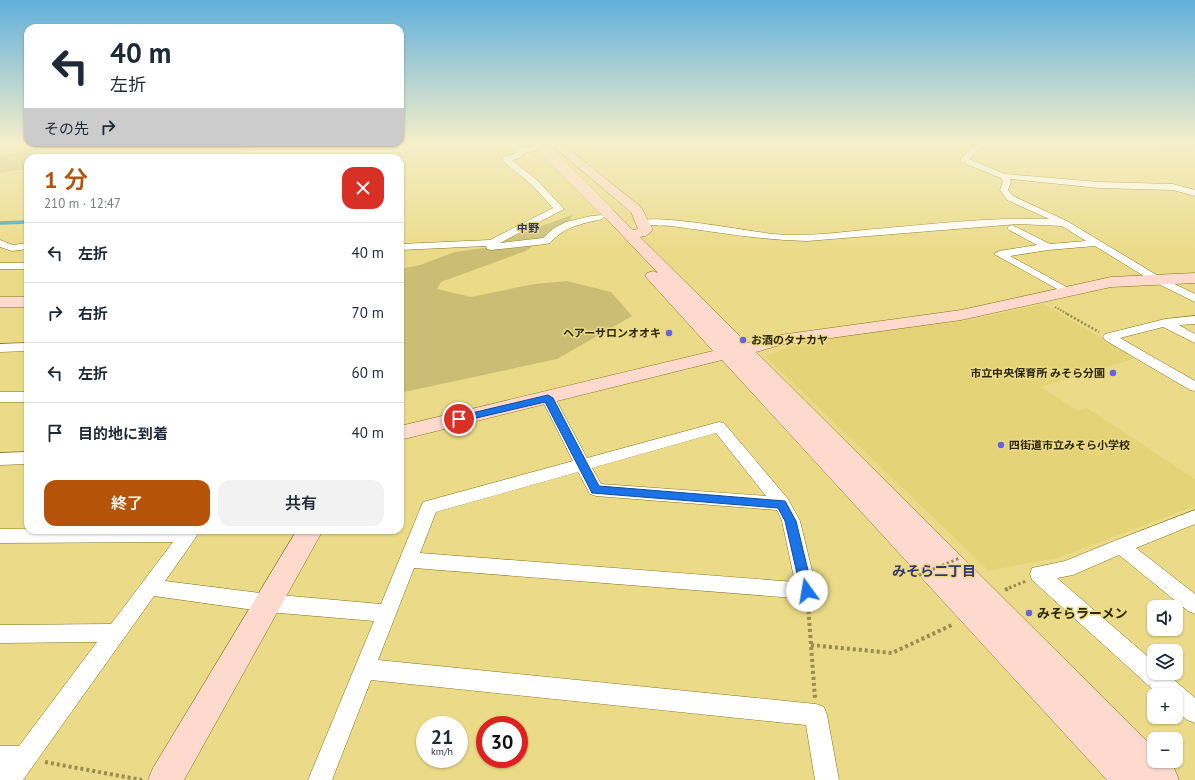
<!DOCTYPE html>
<html lang="ja">
<head>
<meta charset="utf-8">
<style>
	:root { --surface:#fff; --page:#f2f2f3; --text:#1f2937; --muted:#747a83; --line:#e0e1e3; --accent:#b45309 }
	body { margin:0; font-family:"PT Sans","Noto Sans JP",sans-serif; background:var(--page); color:var(--text); height:100vh; display:flex; flex-direction:column; font-size:15px; white-space:nowrap }
	* { box-sizing:border-box; margin:0 }
	p { font-size:13px; color:var(--muted) }
	.icon { flex:none; width:22px; height:22px; fill:none; stroke:currentColor; stroke-width:2; stroke-linecap:round; stroke-linejoin:round }
	.map { position:relative; flex:1; overflow:hidden }
	.panel { position:absolute; left:24px; top:154px; width:380px; height:380px; display:flex; flex-direction:column; background:var(--surface); border-radius:12px; box-shadow:0 1px 3px #0004 }
	.panel>* { flex:none }
	.hud { position:absolute; left:24px; top:24px; width:380px; height:122px; border-radius:12px; box-shadow:0 1px 3px #0004; background:#fff; color:var(--text); overflow:hidden }
	.buttons { position:absolute; left:1147px; top:600px; display:grid; gap:8px }
	.buttons a { display:grid; place-items:center; width:36px; height:36px; border-radius:8px; background:var(--surface); box-shadow:0 1px 3px #0004; font-size:20px }
	.speed { position:absolute; left:416px; top:716px; display:flex; gap:8px; font-size:20px; font-weight:700; text-align:center }
	.speed>* { display:grid; place-content:center; width:52px; height:52px; border-radius:50%; background:var(--surface); box-shadow:0 1px 3px #0004; line-height:1 }
	.speed small { font-size:10px; font-weight:400 }
	.speed .limit { border:6px solid #d22; background:#fff; color:#111 }
	.pin { position:absolute; display:grid; place-items:center; width:34px; height:34px; color:#fff; margin:-17px; border:2px solid #fff; border-radius:50%; box-shadow:0 1px 4px #0007 }
	.me { position:absolute; width:44px; margin:-22px; rotate:347deg; stroke-linejoin:round; filter:drop-shadow(0 0 3px #0008) }
	.turn { display:flex; align-items:center; gap:14px; height:84px; padding:0 20px; font-size:18px }
	.turn .icon { width:52px; height:52px; stroke-width:2.5 }
	.turn b { display:block; font-size:28px; line-height:34px }
	.then { display:flex; align-items:center; height:38px; padding:0 20px; background:#0003; gap:8px; font-size:15px }
	.round { display:grid; place-items:center; flex:none; width:42px; height:42px; border-radius:12px; background:var(--page) }
	.summary { display:flex; align-items:center; justify-content:space-between; height:68px; padding:0 20px }
	h1 { font-size:24px; font-weight:600; line-height:30px; color:var(--accent) }
	.button { display:flex; gap:8px; margin-top:auto; padding:8px 20px }
	.button a { flex:1; height:46px; border-radius:12px; background:var(--accent); color:#fff; font-size:16px; font-weight:600; line-height:46px; text-align:center }
	.button a+a { background:var(--page); color:var(--text) }
	ul { padding:0; list-style:none }
	li { display:flex; align-items:center; gap:12px; height:60px; padding:0 20px; border-top:1px solid var(--line) }
	li div { flex:1 }
	li b { display:block; font-size:15px }
	li em { font-style:normal }
	.map>svg:first-child { display:block }
	.built { fill:#e5d477 }
	.green { fill:#cbbe74 }
	.lines { fill:none; stroke-linecap:round; stroke-linejoin:round }
	.stream { stroke:#3aaac7; stroke-width:3.5 }
	.street-casing { stroke:#817218; stroke-width:1 }
	.secondary-casing { stroke:#817218; stroke-width:1 }
	.path-far3 { stroke:#988c4e; stroke-width:2; stroke-dasharray:1.5 1.5; stroke-linecap:butt }
	.path-far2 { stroke:#988c4e; stroke-width:2.5; stroke-dasharray:2 2; stroke-linecap:butt }
	.path-far1 { stroke:#988c4e; stroke-width:3; stroke-dasharray:2.5 2.5; stroke-linecap:butt }
	.path { stroke:#988c4e; stroke-width:4; stroke-dasharray:3 3; stroke-linecap:butt }
	.street { fill:#fff; fill-rule:evenodd }
	.secondary { fill:#fed9cd; fill-rule:evenodd }
	.secondary-bridge-casing { stroke:#817218; stroke-width:12; stroke-linecap:butt }
	.path-bridge { stroke:#988c4e; stroke-width:3; stroke-dasharray:2.5 2.5; stroke-linecap:butt }
	.secondary-bridge { stroke:#fed9cd; stroke-width:12 }
	.route { fill:#1a73e8; stroke:#114b97 }
	.poi-dot { fill:#6464dd; stroke:#ebdb88; stroke-width:1.5 }
	.labels { text-anchor:middle; stroke-width:3; stroke-linejoin:round; paint-order:stroke }
	.far-quarter-label { font-size:11px; font-weight:bold; fill:#363874; stroke:#ebdb88 }
	.poi-label { font-size:11px; font-weight:bold; fill:#2d2603; stroke:#ebdb88; text-anchor:end }
	.near-poi-label { font-size:13px; font-weight:bold; fill:#2d2603; stroke:#ebdb88; text-anchor:start }
	.near-neighbourhood-label { font-size:14px; font-weight:bold; fill:#363874; stroke:#ebdb88 }
</style>
</head>
<body>
<div class="map">
<svg width="1195" height="780" viewBox="0 0 1195 780">
	<rect width="100%" height="100%" fill="#ebdb88"/>
	<!-- built -->
	<path class="built" d="M1043,304L1137,358L1041,387L1078,411L1087,408L1195,479V506L1058,558L1038,561L989,571L765,356L793,346L871,331L964,321Z"/>
	<!-- green -->
	<path class="green" d="M60,142H245L256,144L229,158H28V170H15L0,173V154H12Z
		M339,142H437C410,145 366,148 339,142Z
		M1058,142H1195V148L1103,147Z
		M572,215L571,219L526,251L441,282L437,289L471,297L534,284L567,281L611,292L632,316L557,359L404,392L400,390V269L420,265L455,252L492,247L503,240Z"/>
	<g class="lines">
		<!-- stream -->
		<path class="stream" d="M0,223L28,222"/>
		<!-- street casing -->
		<g class="street-casing">
			<path id="street" d="M505,142H514L523,148L561,143V147L524,153L520,158L512,160L538,181L564,209L500,243L543,238L554,228L566,222L591,216L602,215L604,217L602,219C582,224 565,226 550,243L546,244L491,250L487,249L486,246L400,250V244L490,240L553,208L532,185L503,161V157L514,154L517,151Z
				M978,142H986L969,159L1005,174L1099,182L1173,184L1195,190V196L1173,190L1099,188L1010,179L1011,182L1008,190L1013,196L1067,221L1160,277L1195,294V302L1152,281L1095,246L1048,250L1010,256L1072,290L1074,292L1072,294L1068,295L994,254L999,251L1037,245L1009,230L1007,228L1009,226L1012,225L1050,244L1086,241L1062,226L1018,224L807,241C761,240 716,232 671,226C663,225 643,227 638,222C647,212 754,232 773,234C803,237 833,233 864,230C925,225 987,217 1049,219L1007,200L1000,190L1003,182L1001,178L961,162V158Z
				M0,240L13,245L28,243V249L12,251L0,247Z
				M0,263H28V269H0Z
				M1195,316V324L1179,325L1195,334V343L1163,327L1120,338L1195,381V391L1190,390L1105,340L1103,337L1105,334L1165,319Z
				M28,343V351L0,352V344Z
				M0,392H28V402H0Z
				M548,393L553,395L555,398L587,458L719,422L724,423L788,499L800,521L817,591L814,597L807,599L414,568L378,660L816,704L824,707L827,715L839,780H815L806,725L371,680L332,780H308L374,621L268,612L154,596L23,780H0V746H19L97,642L0,643V625L111,624L173,542L0,543V529L194,530L197,535L194,540L165,581L268,594L381,604L423,502L573,461L541,398L543,395ZM716,433L766,496L601,484L592,468ZM578,472L590,494L596,496L777,510L782,521L795,582L420,553L436,512Z
				M28,452V464L0,465V453Z
				M1195,510V524L1136,548L1195,594V614L1188,611L1119,555L1073,575L1057,578L1154,662V673H1166L1195,698V723L1187,720L1176,710V695H1159L1032,580L1030,574L1032,568L1065,561L1114,541Z"/>
		</g>
		<!-- secondary casing -->
		<g class="secondary-casing">
			<path id="secondary" d="M548,142H560L641,207L653,230L646,236L640,237L747,343L780,335L961,310L1111,277L1195,273V283L1111,287L961,320L780,345L756,352L1154,748V761H1167L1174,768L1179,780H1107L722,360L400,440V426L713,351L645,276L647,273L653,271L658,273L600,212L602,209H612L633,230L638,229L631,212Z
				M0,297H28V307H0Z
				M297,530H323L184,780H148L153,768Z"/>
		</g>
		<!-- path-far3 -->
		<path class="path-far3" d="M1055,307L1069,315"/>
		<!-- path-far2 -->
		<path class="path-far2" d="M1067,314L1099,332"/>
		<!-- path-far1 -->
		<path class="path-far1" d="M1009,588L1026,581"/>
		<!-- path -->
		<path class="path" d="M1005,590L1011,587
			M808,605L815,698
			M811,645L892,653L954,624
			M45,762L142,780"/>
		<!-- street -->
		<use href="#street" class="street"/>
		<!-- secondary -->
		<use href="#secondary" class="secondary"/>
		<!-- secondary-bridge casing -->
		<g class="secondary-bridge-casing">
			<path id="secondary-bridge" d="M538,142L607,212"/>
		</g>
		<!-- path-bridge -->
		<path class="path-bridge" d="M919,575L960,558"/>
		<!-- secondary-bridge -->
		<use href="#secondary-bridge" class="secondary-bridge"/>
	</g>
	<!-- sky -->
	<linearGradient id="sky" x2="0" y2="1"><stop stop-color="#62b0db"/><stop offset="0.57" stop-color="#f6efc9"/><stop offset="1" stop-color="#f6efc9" stop-opacity="0"/></linearGradient>
	<rect width="1195" height="251" fill="url(#sky)"/>
	<!-- route -->
	<path class="route" d="M548,395L553,398L599,486L785,501L796,521L813,591L811,595L807,596L802,595L801,591L785,521L778,508L592,493L545,402L459,422L455,419L459,416Z"/>
	<!-- markers -->
	<g class="poi-dot">
		<circle cx="669" cy="333" r="4"/>
		<circle cx="743" cy="340" r="4"/>
		<circle cx="1113" cy="373" r="4"/>
		<circle cx="1001" cy="445" r="4"/>
		<circle cx="1029" cy="613" r="4"/>
	</g>
	<g class="labels">
		<!-- far-quarter labels -->
		<g class="far-quarter-label">
			<text x="528" y="232">中野</text>
		</g>
		<!-- poi labels -->
		<g class="poi-label">
			<text x="661" y="337">ヘアーサロンオオキ</text>
			<text x="751" y="344" text-anchor="start">お酒のタナカヤ</text>
			<text x="1105" y="377">市立中央保育所 みそら分園</text>
			<text x="1009" y="449" text-anchor="start">四街道市立みそら小学校</text>
		</g>
		<!-- near-poi labels -->
		<g class="near-poi-label">
			<text x="1037" y="618">みそらラーメン</text>
		</g>
		<!-- near-neighbourhood labels -->
		<g class="near-neighbourhood-label">
			<text x="934" y="576">みそら二丁目</text>
		</g>
	</g>
</svg>
<div class="buttons">
<a><svg class="icon" aria-label="sound" viewBox="0 0 24 24"><path d="M4 9h4l5-4v14l-5-4H4zM17 9q2 3 0 6"/></svg></a>
<a><svg class="icon" aria-label="layers" viewBox="0 0 24 24"><path d="M12 4l9 5-9 5-9-5zM3 14l9 5 9-5"/></svg></a>
<a>+</a>
<a>−</a>
</div>
<div class="speed"><div>21<small>km/h</small></div><div class="limit">30</div></div>
<div class="pin" style="left:459px;top:419px;background:#d93025"><svg class="icon" aria-label="arrive" viewBox="0 0 24 24"><path d="M6 21V4h12l-3 4 3 4H6"/></svg></div>
<svg class="me" style="left:807px;top:591px" viewBox="-20 -20 40 40"><circle r="19" fill="#fff"/><path d="M0-13L10 11 0 6-10 11z" fill="#1a73e8"/></svg>
<div class="hud">
<div class="turn"><svg class="icon" aria-label="left" viewBox="0 0 24 24"><path d="M17 20v-9H6M10 6l-5 5 5 5"/></svg><div><b>40 m</b>左折</div></div>
<div class="then">その先<svg class="icon" aria-label="right" viewBox="0 0 24 24"><path d="M7 20v-9h11M14 6l5 5-5 5"/></svg></div>
</div>
<section class="panel">
<div class="summary"><div><h1>1 分</h1><p>210 m · 12:47</p></div><a class="round" style="background:#d93025;color:#fff"><svg class="icon" aria-label="close" viewBox="0 0 24 24"><path d="M6 6l12 12M18 6L6 18"/></svg></a></div>
<ul>
<li><svg class="icon" aria-label="left" viewBox="0 0 24 24"><path d="M17 20v-9H6M10 6l-5 5 5 5"/></svg><div><b>左折</b></div><em>40 m</em></li>
<li><svg class="icon" aria-label="right" viewBox="0 0 24 24"><path d="M7 20v-9h11M14 6l5 5-5 5"/></svg><div><b>右折</b></div><em>70 m</em></li>
<li><svg class="icon" aria-label="left" viewBox="0 0 24 24"><path d="M17 20v-9H6M10 6l-5 5 5 5"/></svg><div><b>左折</b></div><em>60 m</em></li>
<li><svg class="icon" aria-label="arrive" viewBox="0 0 24 24"><path d="M6 21V4h12l-3 4 3 4H6"/></svg><div><b>目的地に到着</b></div><em>40 m</em></li>
</ul>
<div class="button"><a>終了</a><a>共有</a></div>
</section>
</div>
</body>
</html>
